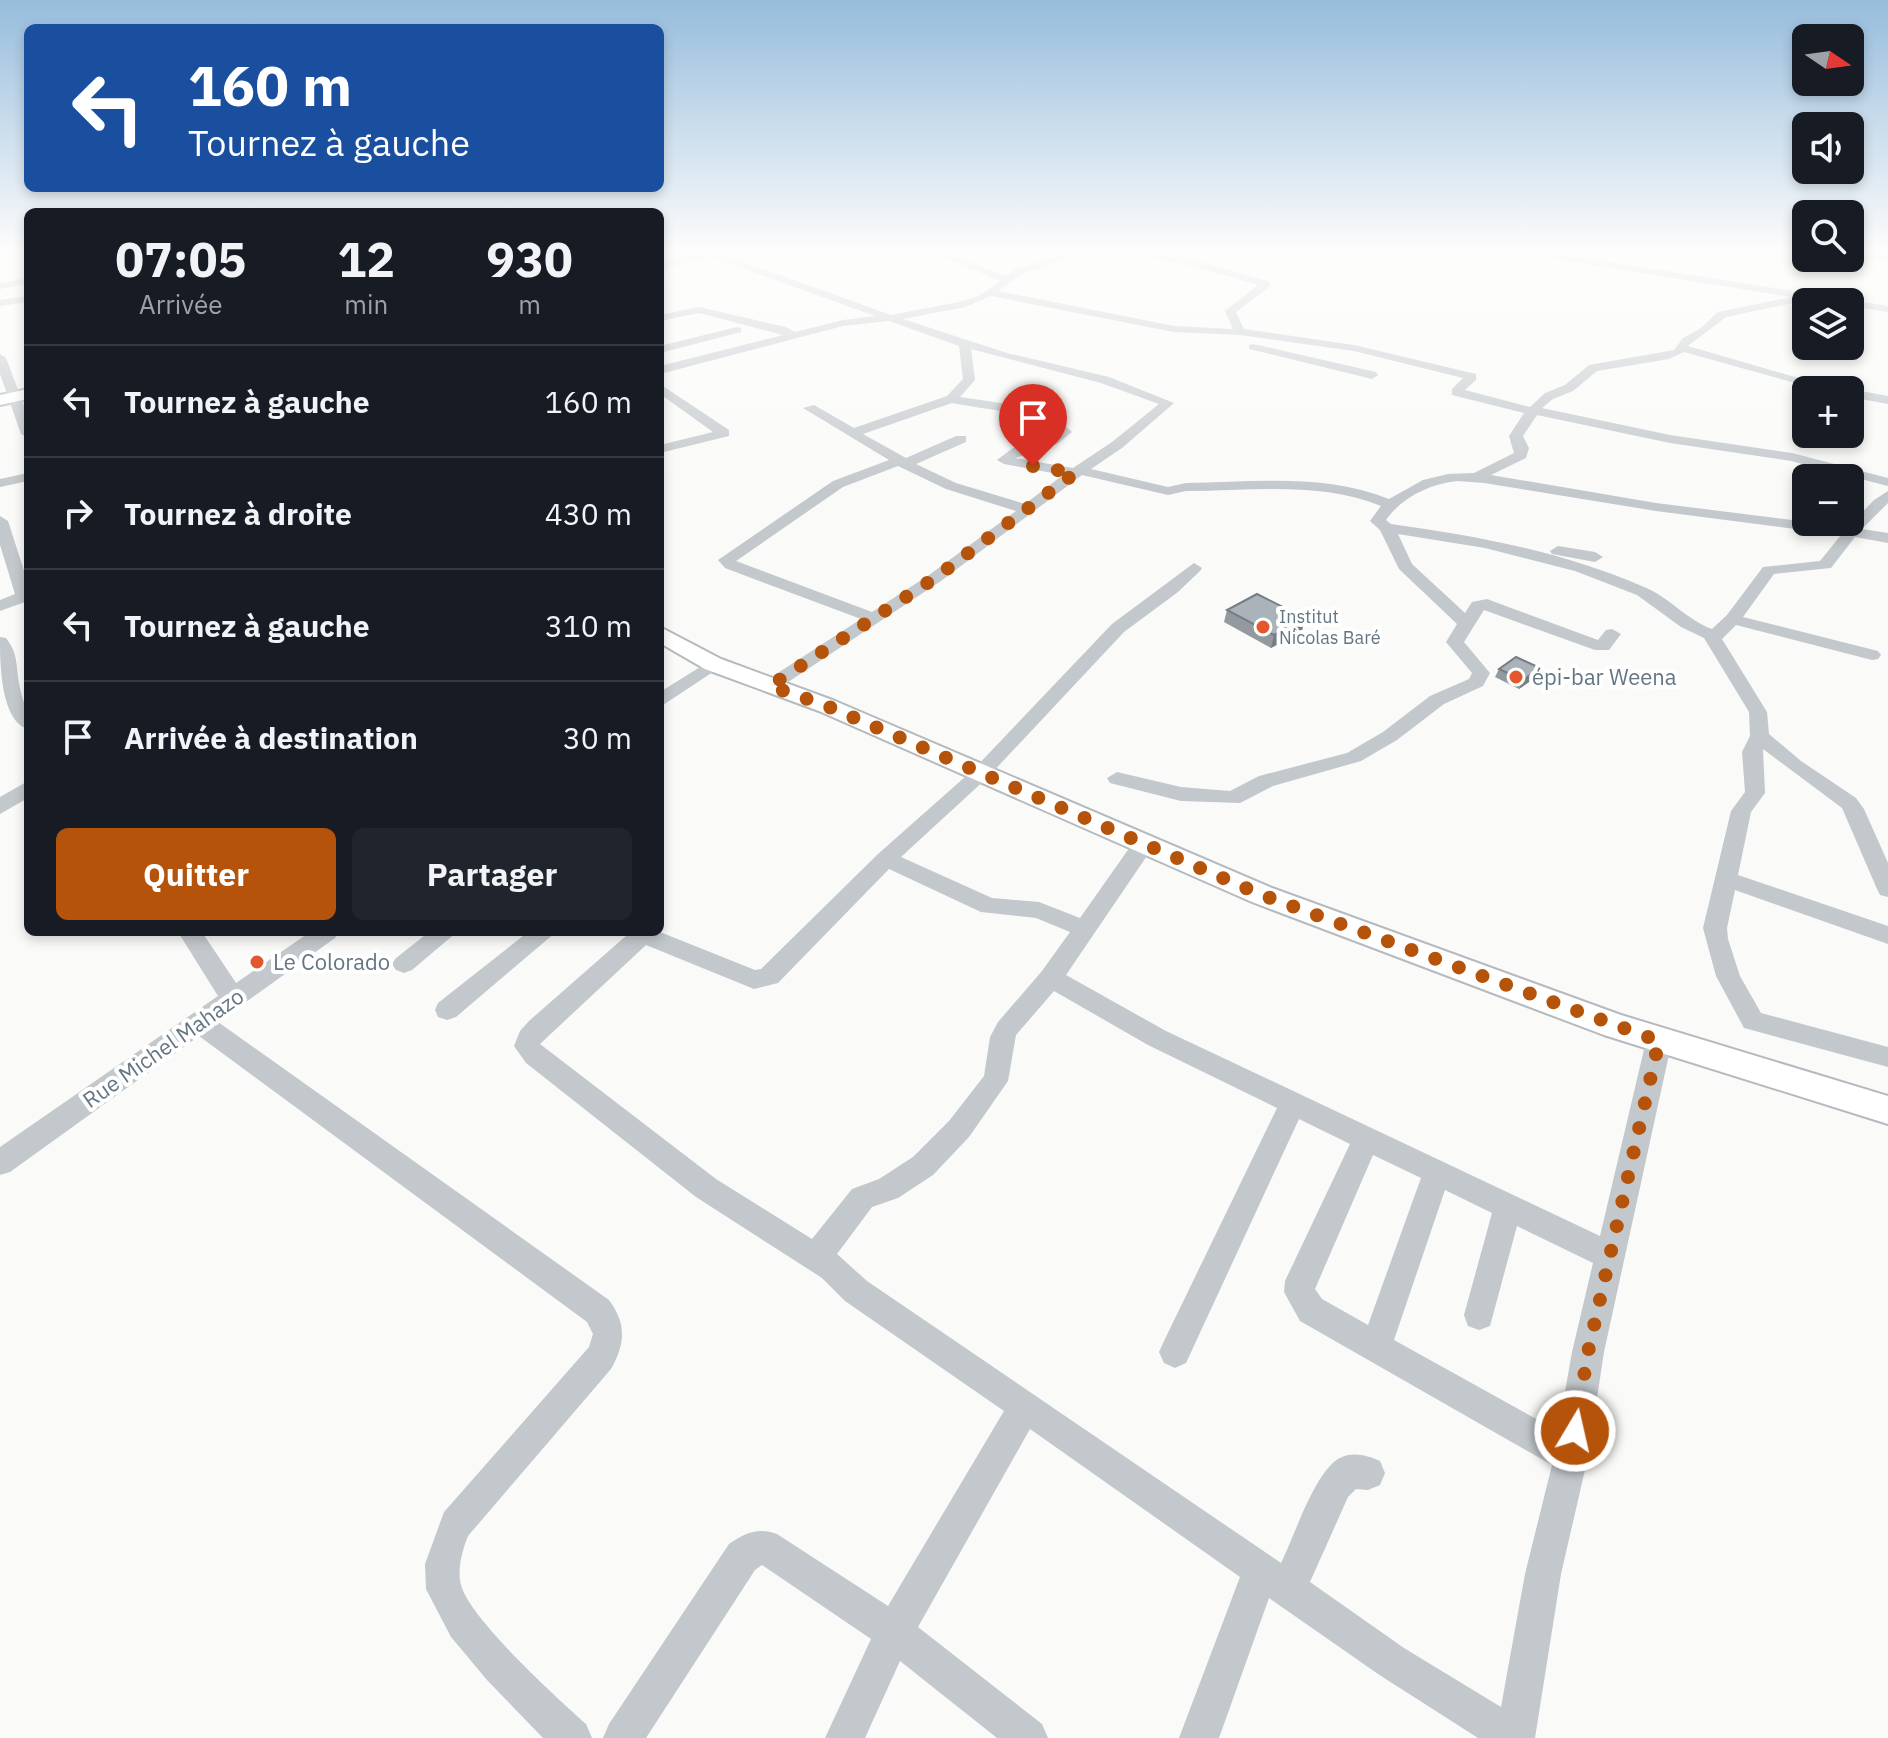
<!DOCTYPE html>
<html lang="fr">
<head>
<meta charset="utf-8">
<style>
	:root { --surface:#171b24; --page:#20242c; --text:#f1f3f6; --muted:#9ea1a6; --line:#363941; --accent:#b45309 }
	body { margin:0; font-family:"IBM Plex Sans",sans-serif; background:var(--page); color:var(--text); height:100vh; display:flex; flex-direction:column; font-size:30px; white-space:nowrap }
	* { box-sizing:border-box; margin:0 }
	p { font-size:26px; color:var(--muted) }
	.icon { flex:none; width:44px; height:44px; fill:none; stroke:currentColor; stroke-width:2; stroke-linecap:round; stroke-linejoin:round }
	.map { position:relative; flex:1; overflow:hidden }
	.sheet { position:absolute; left:24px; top:208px; width:640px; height:728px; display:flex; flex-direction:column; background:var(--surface); border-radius:12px; box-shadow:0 4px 12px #0003 }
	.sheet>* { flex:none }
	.hud { position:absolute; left:24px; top:24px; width:640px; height:168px; border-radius:12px; box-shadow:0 4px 12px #0003; background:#1a4fa0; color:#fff; overflow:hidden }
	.needle { width:52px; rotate:103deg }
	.buttons { position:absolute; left:1792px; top:24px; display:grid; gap:16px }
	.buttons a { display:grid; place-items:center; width:72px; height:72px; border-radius:12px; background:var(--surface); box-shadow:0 4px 12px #0003; font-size:40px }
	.pin { position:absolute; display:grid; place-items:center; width:68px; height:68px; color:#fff; margin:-82px -34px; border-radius:50% 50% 50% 0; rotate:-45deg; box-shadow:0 0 8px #0007 }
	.pin .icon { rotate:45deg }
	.me { position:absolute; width:88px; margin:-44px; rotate:9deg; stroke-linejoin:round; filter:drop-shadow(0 0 6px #0008) }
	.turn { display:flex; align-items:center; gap:28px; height:168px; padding:0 32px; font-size:36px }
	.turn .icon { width:104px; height:104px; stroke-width:2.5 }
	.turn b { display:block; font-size:56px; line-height:68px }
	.eta { display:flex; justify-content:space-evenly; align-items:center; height:136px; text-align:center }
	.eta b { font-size:48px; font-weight:700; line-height:56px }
	.button { display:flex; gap:16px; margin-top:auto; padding:16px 32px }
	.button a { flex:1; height:92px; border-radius:12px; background:var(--accent); color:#fff; font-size:32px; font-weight:700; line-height:92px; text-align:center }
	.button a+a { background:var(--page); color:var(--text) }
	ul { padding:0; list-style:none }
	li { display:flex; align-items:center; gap:24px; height:112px; padding:0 32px; border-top:2px solid var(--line) }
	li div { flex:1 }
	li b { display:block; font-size:30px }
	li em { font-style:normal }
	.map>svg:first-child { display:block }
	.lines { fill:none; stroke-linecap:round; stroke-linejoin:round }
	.major-casing { stroke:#b5babe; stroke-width:4 }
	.minor { fill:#c3c8cc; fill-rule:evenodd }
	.major { fill:#fff; fill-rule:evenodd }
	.wall { fill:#929a9f }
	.shaded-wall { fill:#777d82 }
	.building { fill:#aab3b9; stroke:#777d82; stroke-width:2 }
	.route { stroke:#b45309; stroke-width:14; stroke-dasharray:0 25.2 }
	.poi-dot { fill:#e4572e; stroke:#fff; stroke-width:3 }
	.labels { text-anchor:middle; stroke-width:8; stroke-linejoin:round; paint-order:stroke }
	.far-poi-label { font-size:18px; fill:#657683; stroke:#fff; text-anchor:start }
	.poi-label { font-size:22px; fill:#657683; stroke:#fff; text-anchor:start }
	.street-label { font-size:22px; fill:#657683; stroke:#fff }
</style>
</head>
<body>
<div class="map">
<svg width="1888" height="1738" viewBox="0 0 1888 1738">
	<rect width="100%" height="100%" fill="#fafaf8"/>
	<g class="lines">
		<!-- major casing -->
		<g class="major-casing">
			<path id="major" d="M28,389V399L0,405V395Z
				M660,627L721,659L835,701L1272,888L1621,1015L1888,1096V1124L1604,1035L1252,902L819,711L705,669L660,643Z"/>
		</g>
		<!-- minor -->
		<path class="minor" d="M675,249L716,252L891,315L959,302L980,295L1000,281L926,249H937L1006,276L1014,270L1081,249H1093L1022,274L998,291L1174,326L1233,329L1225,311L1258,285L1196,267L1108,249C1159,245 1221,268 1270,282V286L1236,312L1244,329L1354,345L1476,374V380L1465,390L1530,407L1545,393L1565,385L1589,365L1674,350L1683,338L1701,328L1718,312L1791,297L1512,252L1508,249H1527L1888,306V312L1850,306V302L1808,300L1726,317L1688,346L1840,390H1820L1684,352L1669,359L1597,371L1573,391L1553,399L1542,408L1670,435L1792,453L1888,478V486L1791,461L1670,443L1537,415L1523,436L1529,448L1526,458L1491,475L1656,503L1848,527L1874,500L1888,491V503L1862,529L1888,533V543L1855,537L1831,568L1774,574L1743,617L1878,651L1881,655L1878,659L1872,660L1736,625L1722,639L1767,712L1769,734L1801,761L1856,798L1864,809L1888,863V897L1880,895L1877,889L1842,808L1763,749L1765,793L1751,812L1738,875L1888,926V944L1735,890L1727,928L1728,939L1740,976L1761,1013L1888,1047V1067L1744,1028L1716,976L1703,928L1731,811L1745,792L1742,752L1750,736L1749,712L1704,638L1681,627L1637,595L1575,571L1485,548L1398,534L1412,564L1465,613L1472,602L1487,599L1598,640L1606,630L1612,629L1621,634L1609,650H1595L1484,610L1464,642L1490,673L1483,686L1444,704L1397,740L1361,761L1273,786L1240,803L1181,801L1110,783L1107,778L1117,772L1181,787L1230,791L1259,776L1347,753L1383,732L1430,696L1469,679L1472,673L1446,642L1457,624L1399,569L1380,530L1370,521L1381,506C1320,481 1251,491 1186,491L1168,495L1082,475L941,581L776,690H764L761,686L764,682L861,619L725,568L718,560L833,481L889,460L803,408L814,405L854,428L947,396L963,379L959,346L889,321L843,326L660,374V366L783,335L699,313L660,321V315L699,307L786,327L795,332L843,320L875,316L711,257L660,269V263L696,254ZM991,296L1174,332L1240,335L1354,351L1463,378L1452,389V395L1524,413L1509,436L1514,453L1474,473L1448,474L1423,480L1389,499C1325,473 1254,482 1186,483L1168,487L1091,469L1122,448L1174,403L1109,377L1007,353L903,319L965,307ZM971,349L1101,383L1159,404L1112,442L1073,468L1015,458L1057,444L1072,432C1045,405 996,403 960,397L975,380ZM952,403C987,410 1027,411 1057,432L1055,435L1013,448L997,460L1004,464L1063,475L1025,504L956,483L916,464L966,442V436H956L906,458L863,434ZM898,466L946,489L1016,511L929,575L872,612L736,561L843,487ZM1457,481L1484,483L1656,511L1841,535L1820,561L1763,567L1727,615L1712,629C1687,620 1669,597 1644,587C1564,552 1478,536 1391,524L1386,520C1402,497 1430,484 1457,481Z
			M1850,250L1888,256V262L1850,256Z
			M28,278V284L0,289V283Z
			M28,296V302L0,306V300Z
			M737,327L741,328V332L660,353V346Z
			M1253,344L1376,372L1378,375L1372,379L1249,349V345Z
			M0,354L6,358L28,416V438L21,434L0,374Z
			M660,384L729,430V436L660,453V445L713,432L660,394Z
			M1850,389L1888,396V404L1850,397V390H1847Z
			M28,473V481L0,487V479Z
			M0,516L8,521L28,583V601L0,611V600L15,594L0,545Z
			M1558,546L1595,552L1603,557L1595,562L1552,554L1550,551Z
			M1194,563L1202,568L1200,571L1178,592L1124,632L988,777L901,857L992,898L1039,902L1080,918L1137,837H1153L1156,842L1153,847L1066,975L1166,1031L1600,1236L1646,1041L1650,1034L1659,1031L1668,1034L1672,1041L1604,1352L1588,1457L1561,1574L1535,1738H1478L1378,1674L1269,1598L1219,1738H1179L1240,1577L1030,1429L918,1627L1042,1724L1048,1738H997L900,1661L865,1738H825L871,1639L762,1565L755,1570L646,1738H603L609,1724L729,1544C745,1533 758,1527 777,1534L888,1606L1004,1411L845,1301L822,1278L696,1197L526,1063L514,1046L520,1031L529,1021L627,935L625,932H660L755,970L761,969L878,854L974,769L1112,624ZM889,869L981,912L1036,918L1070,932L1042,971L998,1022L990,1037L984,1076L949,1121L913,1157L879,1179L852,1189L812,1239L716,1179L540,1044L646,945L754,989L778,983ZM1054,991L1148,1045L1277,1108L1164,1341L1159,1352L1164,1363L1175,1368L1186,1363L1299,1119L1350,1144L1285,1281L1284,1292L1300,1321L1552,1465L1525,1574L1501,1707L1404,1648L1310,1582L1348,1497L1356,1489L1368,1490L1380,1485L1385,1473L1380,1461C1367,1455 1351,1451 1338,1459C1314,1474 1294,1537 1281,1563L867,1281L837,1254L872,1207L898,1198L933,1175L969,1137L1008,1081L1016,1035ZM1373,1155L1421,1178L1368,1325L1322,1299L1315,1289ZM1445,1190L1492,1213L1464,1315L1468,1326L1479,1330L1490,1326L1517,1226L1593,1263L1572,1352L1558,1431L1394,1340Z
			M0,637L6,638C18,653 16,665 19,683C22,702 28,706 28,729C0,721 0,660 0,637Z
			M713,659L722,664L719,668L660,707V692Z
			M28,781V798L0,814V797Z
			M178,932H202L236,983L310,932H339L335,938L218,1022L609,1300C627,1324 625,1344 611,1369L468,1536C462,1551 457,1569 461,1585C470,1619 557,1698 586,1724L592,1738H543L487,1680L451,1637L426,1589L425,1564L444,1512L589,1347L593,1334L587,1322L199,1036L10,1172L0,1175V1147L218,996Z
			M429,932H457L412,970L404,973L396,970L392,964L396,958Z
			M528,932H556L456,1017L447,1020L438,1017L435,1010L438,1003Z"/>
		<!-- major -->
		<use href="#major" class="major"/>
	</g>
	<!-- wall -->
	<path class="wall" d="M1227,610L1302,631L1271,648L1224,622Z
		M1499,669L1536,677L1519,689L1495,677Z"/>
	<!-- shaded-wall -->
	<path class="shaded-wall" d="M1305,618L1302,631L1271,648L1274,635Z
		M1540,668L1536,677L1519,689L1523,680Z"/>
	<!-- building -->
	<path class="building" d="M1257,594L1305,618L1274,635L1227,610Z
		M1516,657L1540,668L1523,680L1499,669Z"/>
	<!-- sky -->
	<linearGradient id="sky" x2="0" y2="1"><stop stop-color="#96bcdc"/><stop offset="0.51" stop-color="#fdfdfc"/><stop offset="1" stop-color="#fdfdfc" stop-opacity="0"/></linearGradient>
	<rect width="1888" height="492" fill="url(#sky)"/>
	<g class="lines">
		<!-- route -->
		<path class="route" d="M1033,466L1075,473L935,578L770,686L827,706L1262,895L1659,1041L1588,1352L1575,1431"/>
	</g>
	<!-- markers -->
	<g class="poi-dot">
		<circle cx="1263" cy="627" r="8"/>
		<circle cx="1516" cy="677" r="8"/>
		<circle cx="257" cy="962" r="8"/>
	</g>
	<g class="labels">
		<!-- far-poi labels -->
		<g class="far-poi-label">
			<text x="1279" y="623">Institut<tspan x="1279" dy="21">Nicolas Baré</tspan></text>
		</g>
		<!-- poi labels -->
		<g class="poi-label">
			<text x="1532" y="685">épi-bar Weena</text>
			<text x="273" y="970">Le Colorado</text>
		</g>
		<!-- street labels -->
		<g class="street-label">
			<text transform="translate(163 1048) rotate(-35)" y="8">Rue Michel Mahazo</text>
		</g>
	</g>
</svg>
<div class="buttons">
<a><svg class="needle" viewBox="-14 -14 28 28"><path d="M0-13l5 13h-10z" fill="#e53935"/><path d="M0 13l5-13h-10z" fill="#9ea1a6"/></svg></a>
<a><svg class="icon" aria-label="sound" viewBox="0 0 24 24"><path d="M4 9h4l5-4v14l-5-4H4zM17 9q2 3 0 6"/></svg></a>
<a><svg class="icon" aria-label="search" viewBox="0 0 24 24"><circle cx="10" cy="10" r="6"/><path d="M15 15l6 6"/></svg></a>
<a><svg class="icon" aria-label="layers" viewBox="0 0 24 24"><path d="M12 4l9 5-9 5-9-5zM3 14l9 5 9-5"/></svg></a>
<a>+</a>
<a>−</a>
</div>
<div class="pin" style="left:1033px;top:466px;background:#d93025"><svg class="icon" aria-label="arrive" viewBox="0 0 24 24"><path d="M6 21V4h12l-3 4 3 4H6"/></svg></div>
<svg class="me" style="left:1575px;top:1431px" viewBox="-20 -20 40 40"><circle r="17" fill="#b45309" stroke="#fff" stroke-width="3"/><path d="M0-11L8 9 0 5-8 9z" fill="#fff"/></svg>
<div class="hud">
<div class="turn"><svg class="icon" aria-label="left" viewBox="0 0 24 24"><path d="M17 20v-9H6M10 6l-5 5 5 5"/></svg><div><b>160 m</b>Tournez à gauche</div></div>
</div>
<section class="sheet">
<div class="eta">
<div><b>07:05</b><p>Arrivée</p></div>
<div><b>12</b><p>min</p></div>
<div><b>930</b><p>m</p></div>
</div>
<ul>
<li><svg class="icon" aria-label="left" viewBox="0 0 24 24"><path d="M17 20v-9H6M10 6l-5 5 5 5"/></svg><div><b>Tournez à gauche</b></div><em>160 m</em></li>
<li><svg class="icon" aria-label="right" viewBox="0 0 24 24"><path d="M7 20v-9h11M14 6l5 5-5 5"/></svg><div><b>Tournez à droite</b></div><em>430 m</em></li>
<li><svg class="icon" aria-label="left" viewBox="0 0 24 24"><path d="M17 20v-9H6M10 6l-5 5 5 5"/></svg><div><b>Tournez à gauche</b></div><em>310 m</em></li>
<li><svg class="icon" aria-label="arrive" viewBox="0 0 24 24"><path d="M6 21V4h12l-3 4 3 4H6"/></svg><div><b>Arrivée à destination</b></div><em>30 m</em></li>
</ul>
<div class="button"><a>Quitter</a><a>Partager</a></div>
</section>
</div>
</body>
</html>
